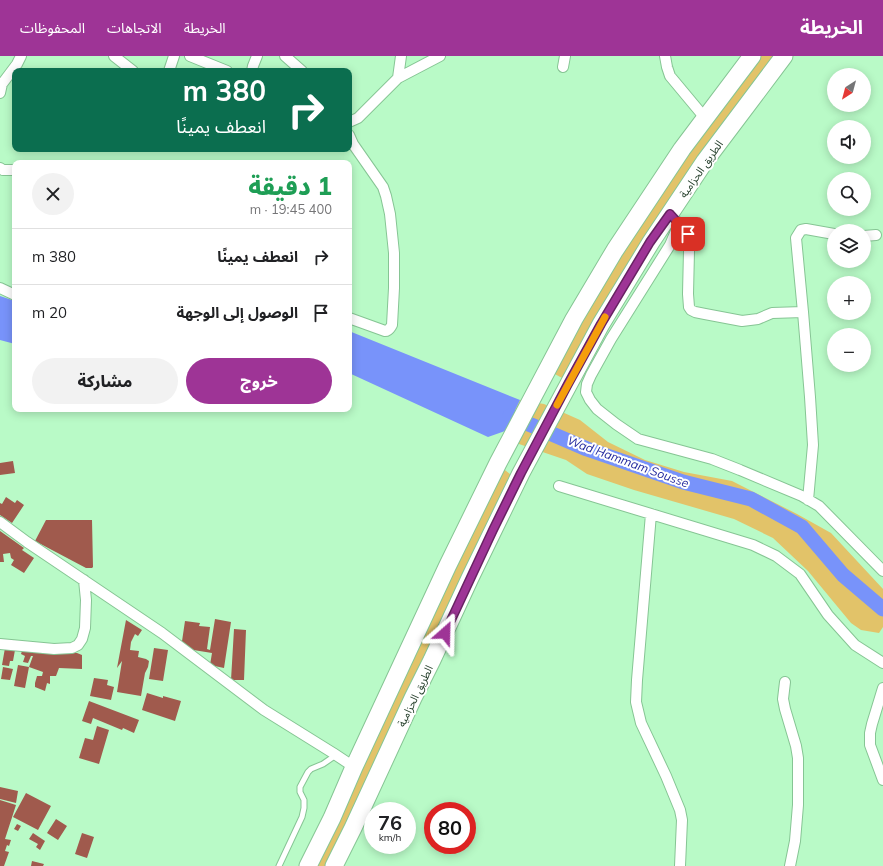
<!DOCTYPE html>
<html lang="ar">
<head>
<meta charset="utf-8">
<style>
	:root { --surface:#fff; --page:#f2f2f2; --text:#202124; --muted:#757577; --line:#e0e0e0; --accent:#9e3496 }
	body { margin:0; font-family:Mulish,"Noto Sans Arabic",sans-serif; background:var(--page); color:var(--text); direction:rtl; height:100vh; display:flex; flex-direction:column; font-size:15px; white-space:nowrap }
	* { box-sizing:border-box; margin:0 }
	p { font-size:13px; color:var(--muted) }
	.icon { flex:none; width:22px; height:22px; fill:none; stroke:currentColor; stroke-width:2; stroke-linecap:round; stroke-linejoin:round }
	.map { position:relative; flex:1; overflow:hidden; direction:ltr }
	.details { position:absolute; left:12px; top:104px; width:340px; height:252px; display:flex; flex-direction:column; background:var(--surface); border-radius:8px; box-shadow:0 2px 10px #0003; direction:rtl }
	.details>* { flex:none }
	.banner { position:absolute; left:12px; top:12px; width:340px; height:84px; border-radius:8px; box-shadow:0 2px 10px #0003; direction:rtl; background:#0b6e4f; color:#fff; overflow:hidden }
	.needle { width:26px; rotate:216deg }
	.fabs { position:absolute; left:827px; top:12px; display:grid; gap:8px }
	.fabs a { display:grid; place-items:center; width:44px; height:44px; border-radius:50%; background:var(--surface); box-shadow:0 2px 10px #0003; font-size:20px }
	.speed { position:absolute; left:364px; top:746px; display:flex; gap:8px; font-size:20px; font-weight:700; text-align:center }
	.speed>* { display:grid; place-content:center; width:52px; height:52px; border-radius:50%; background:var(--surface); box-shadow:0 2px 10px #0003; line-height:1 }
	.speed small { font-size:10px; font-weight:400 }
	.speed .limit { border:6px solid #d22; background:#fff; color:#111 }
	.pin { position:absolute; display:grid; place-items:center; width:34px; height:34px; color:#fff; margin:-17px; border-radius:8px; box-shadow:0 2px 6px #0006 }
	.me { position:absolute; width:44px; margin:-22px; rotate:25deg; stroke-linejoin:round; filter:drop-shadow(0 0 3px #0008) }
	.turn { display:flex; align-items:center; gap:14px; height:84px; padding:0 20px; font-size:18px }
	.turn .icon { width:52px; height:52px; stroke-width:2.5 }
	.turn b { display:block; font-size:28px; line-height:34px }
	.round { display:grid; place-items:center; flex:none; width:42px; height:42px; border-radius:21px; background:var(--page) }
	.summary { display:flex; align-items:center; justify-content:space-between; height:68px; padding:0 20px }
	h1 { font-size:24px; font-weight:800; line-height:30px; color:#1e9e55 }
	.action { display:flex; gap:8px; margin-top:auto; padding:8px 20px }
	.action a { flex:1; height:46px; border-radius:24px; background:var(--accent); color:#fff; font-size:16px; font-weight:800; line-height:46px; text-align:center }
	.action a+a { background:var(--page); color:var(--text) }
	ul { padding:0; list-style:none }
	li { display:flex; align-items:center; gap:12px; height:56px; padding:0 20px; border-top:1px solid var(--line) }
	li div { flex:1 }
	li b { display:block; font-size:15px }
	li em { font-style:normal }
	header { display:flex; align-items:center; gap:24px; box-sizing:border-box; height:56px; padding:0 20px; background:var(--accent); color:#fff }
	header strong { font-size:19px }
	nav { display:flex; gap:22px; margin-inline-start:auto; font-size:14px }
	.map>svg:first-child { display:block }
	.green { fill:#e2c369 }
	.water { fill:#7893fa }
	.lines { fill:none; stroke-linecap:round; stroke-linejoin:round }
	.river { stroke:#7893fa; stroke-width:15 }
	.building { fill:#a05a4d }
	.service-casing { stroke:#86c594; stroke-width:7 }
	.minor-casing { stroke:#86c594; stroke-width:12 }
	.trunk-casing { stroke:#86c594; stroke-width:19 }
	.service { stroke:#fff; stroke-width:5 }
	.minor { stroke:#fff; stroke-width:10 }
	.trunk { stroke:#fff; stroke-width:17 }
	.route-casing { stroke:#672262; stroke-width:10 }
	.route { stroke:#9e3496; stroke-width:7 }
	.slow { stroke:#f59e0b; stroke-width:7 }
	.labels { text-anchor:middle; stroke-width:4; stroke-linejoin:round; paint-order:stroke }
	.street-label { font-size:11px; fill:#27412d; stroke:#fff }
	.water-label { font-size:12px; font-style:italic; fill:#22289e; stroke:#fff }
</style>
</head>
<body>
<header>
<strong>الخريطة</strong>
<nav><a>الخريطة</a><a>الاتجاهات</a><a>المحفوظات</a></nav>
</header>
<div class="map">
<svg width="883" height="810" viewBox="0 0 883 810">
	<rect width="100%" height="100%" fill="#b9fac7"/>
	<!-- green -->
	<path class="green" d="M758,0H778L564,323L551,316L585,256L691,90Z
		M520,344L544,348L580,364L608,386L645,404L684,416L732,425L797,458L831,477L883,533V571L879,577L861,574L851,567L808,515L773,482L734,463L634,434L587,418L566,404L519,388L505,375Z
		M501,411L514,421L329,810H314Z"/>
	<!-- water -->
	<path class="water" d="M0,240L15,245V288L0,284Z
		M349,275L520,344L505,375L488,381L349,317Z"/>
	<g class="lines">
		<!-- river -->
		<path class="river" d="M510,360L587,393L683,426L751,443L802,471L843,519L883,553"/>
	</g>
	<!-- building -->
	<path class="building" d="M13,405L15,417L0,419V407Z
		M6,441L15,447L17,444L24,449L12,467L0,459V447L2,448Z
		M46,464H92L93,511L92,512H86L35,485Z
		M0,475L24,492L22,494L34,502L24,517L11,509L14,504L11,502L10,497L3,498L4,506H0Z
		M215,563L231,566L224,612L210,609L212,597L181,592L185,565L200,567L199,570L210,571L207,593L210,594Z
		M126,564L142,574L138,580L135,578L131,586L130,594L139,595L138,601L146,603L149,605L148,611L145,617L141,640L117,636L122,605L117,612Z
		M234,573L246,574L244,624H231Z
		M5,592L15,594L13,605H10L9,610L2,609Z
		M154,592L168,594L163,625L149,623Z
		M22,595L77,597L82,599V613L59,612L56,620H50V628L47,627L45,635L35,631V627L37,620H42L43,616L29,611L33,600H31L28,607L23,606L25,600L21,598Z
		M18,609L29,611L25,632L14,630Z
		M3,611L13,613L10,624L1,623Z
		M94,622L108,624L107,629L114,631L111,644L90,640Z
		M147,637L163,642V640L181,645L175,665L142,654Z
		M89,645L139,664L134,677L123,672L122,674L93,662L91,668L82,665Z
		M97,670L109,674L99,708L79,702L85,682L93,684Z
		M0,731L18,735L16,747L0,743Z
		M26,737L51,750L38,774L13,761Z
		M0,744L16,749L5,783L11,784L9,790L7,789L5,795L9,796L4,810H0Z
		M56,763L67,770L58,784L47,777Z
		M17,768L21,770L18,775L14,773Z
		M33,777L45,785L40,794L36,791L38,788L29,783Z
		M82,777L94,781L87,802L75,798Z
		M32,805L44,808L43,810H31Z"/>
	<g class="lines">
		<!-- service casing -->
		<g class="service-casing">
			<path id="service" d="M279,810L302,761L304,752V744L300,736V731L308,716L311,713L323,708L336,699"/>
		</g>
		<!-- minor casing -->
		<g class="minor-casing">
			<path id="minor" d="M114,0L133,15
				M190,0L227,15
				M285,0L302,15
				M665,0L667,11L670,20L705,62
				M563,11L565,0
				M169,15L174,0
				M252,15L253,10L257,0
				M398,22L401,0
				M0,37L2,28L17,8L21,0
				M349,66L358,62L398,22L440,0
				M349,79L353,88L383,131L386,140L390,158L394,197V232L392,269C390,272 389,275 385,275L349,262
				M0,112L3,114H15
				M670,158L679,168L670,189L611,283L591,319L587,328L586,336L590,344L597,353L616,368L638,383L712,403L740,414L802,440L819,450L883,515
				M679,168L687,171L688,178L689,195L688,238L689,251L691,254L695,256L705,258L742,265L758,263L772,257L803,256
				M864,180L876,179
				M0,232L15,239
				M559,430L753,489L776,500L800,518L828,559L855,589L883,607
				M808,444L813,389L810,341L803,256L796,182L801,174L806,173L834,178
				M651,458L637,624L636,646L641,667L666,720L680,754L682,764L680,810
				M0,466L27,486L162,577L264,654L333,697L354,711
				M0,588L54,593L72,592L78,589L82,583L85,572L86,544L84,524
				M785,626L783,643L785,653L796,690L798,702V749L795,785L790,810
				M883,632L872,668L870,677V689L883,724"/>
		</g>
		<!-- trunk casing -->
		<g class="trunk-casing">
			<path id="trunk" d="M308,810L332,762L354,711L447,511L498,407L574,263L615,194L682,93L752,0
				M334,810L353,772L413,642L432,604L470,522L521,417L601,268L651,186L705,105L784,0"/>
		</g>
		<!-- service -->
		<use href="#service" class="service"/>
		<!-- minor -->
		<use href="#minor" class="minor"/>
		<!-- trunk -->
		<use href="#trunk" class="trunk"/>
	</g>
	<g class="lines">
		<!-- route casing -->
		<g class="route-casing">
			<path id="route" d="M445,577L493,474L521,417L568,328L601,268L650,186L670,158L679,168L687,171L688,178"/>
		</g>
		<!-- route -->
		<use href="#route" class="route"/>
		<!-- slow -->
		<path class="slow" d="M557,349L605,261"/>
	</g>
	<g class="labels">
		<!-- street labels -->
		<g class="street-label">
			<text transform="translate(701 113) rotate(-55)" y="4">الطريق الحزامية</text>
			<text transform="translate(415 640) rotate(-64)" y="4">الطريق الحزامية</text>
		</g>
		<!-- water labels -->
		<g class="water-label">
			<text transform="translate(628 406) rotate(20)" y="4">Wad Hammam Sousse</text>
		</g>
	</g>
</svg>
<div class="fabs">
<a><svg class="needle" viewBox="-14 -14 28 28"><path d="M0-13l5 13h-10z" fill="#e53935"/><path d="M0 13l5-13h-10z" fill="#757577"/></svg></a>
<a><svg class="icon" aria-label="sound" viewBox="0 0 24 24"><path d="M4 9h4l5-4v14l-5-4H4zM17 9q2 3 0 6"/></svg></a>
<a><svg class="icon" aria-label="search" viewBox="0 0 24 24"><circle cx="10" cy="10" r="6"/><path d="M15 15l6 6"/></svg></a>
<a><svg class="icon" aria-label="layers" viewBox="0 0 24 24"><path d="M12 4l9 5-9 5-9-5zM3 14l9 5 9-5"/></svg></a>
<a>+</a>
<a>−</a>
</div>
<div class="speed"><div>76<small>km/h</small></div><div class="limit">80</div></div>
<div class="pin" style="left:688px;top:178px;background:#d93025"><svg class="icon" aria-label="arrive" viewBox="0 0 24 24"><path d="M6 21V4h12l-3 4 3 4H6"/></svg></div>
<svg class="me" style="left:445px;top:577px" viewBox="-20 -20 40 40"><path d="M0-17L14 15 0 8-14 15z" fill="#9e3496" stroke="#fff" stroke-width="4"/></svg>
<div class="banner">
<div class="turn"><svg class="icon" aria-label="right" viewBox="0 0 24 24"><path d="M7 20v-9h11M14 6l5 5-5 5"/></svg><div><b>380 m</b>انعطف يمينًا</div></div>
</div>
<section class="details">
<div class="summary"><div><h1>1 دقيقة</h1><p>400 m · 19:45</p></div><a class="round"><svg class="icon" aria-label="close" viewBox="0 0 24 24"><path d="M6 6l12 12M18 6L6 18"/></svg></a></div>
<ul>
<li><svg class="icon" aria-label="right" viewBox="0 0 24 24"><path d="M7 20v-9h11M14 6l5 5-5 5"/></svg><div><b>انعطف يمينًا</b></div><em>380 m</em></li>
<li><svg class="icon" aria-label="arrive" viewBox="0 0 24 24"><path d="M6 21V4h12l-3 4 3 4H6"/></svg><div><b>الوصول إلى الوجهة</b></div><em>20 m</em></li>
</ul>
<div class="action"><a>خروج</a><a>مشاركة</a></div>
</section>
</div>
</body>
</html>
